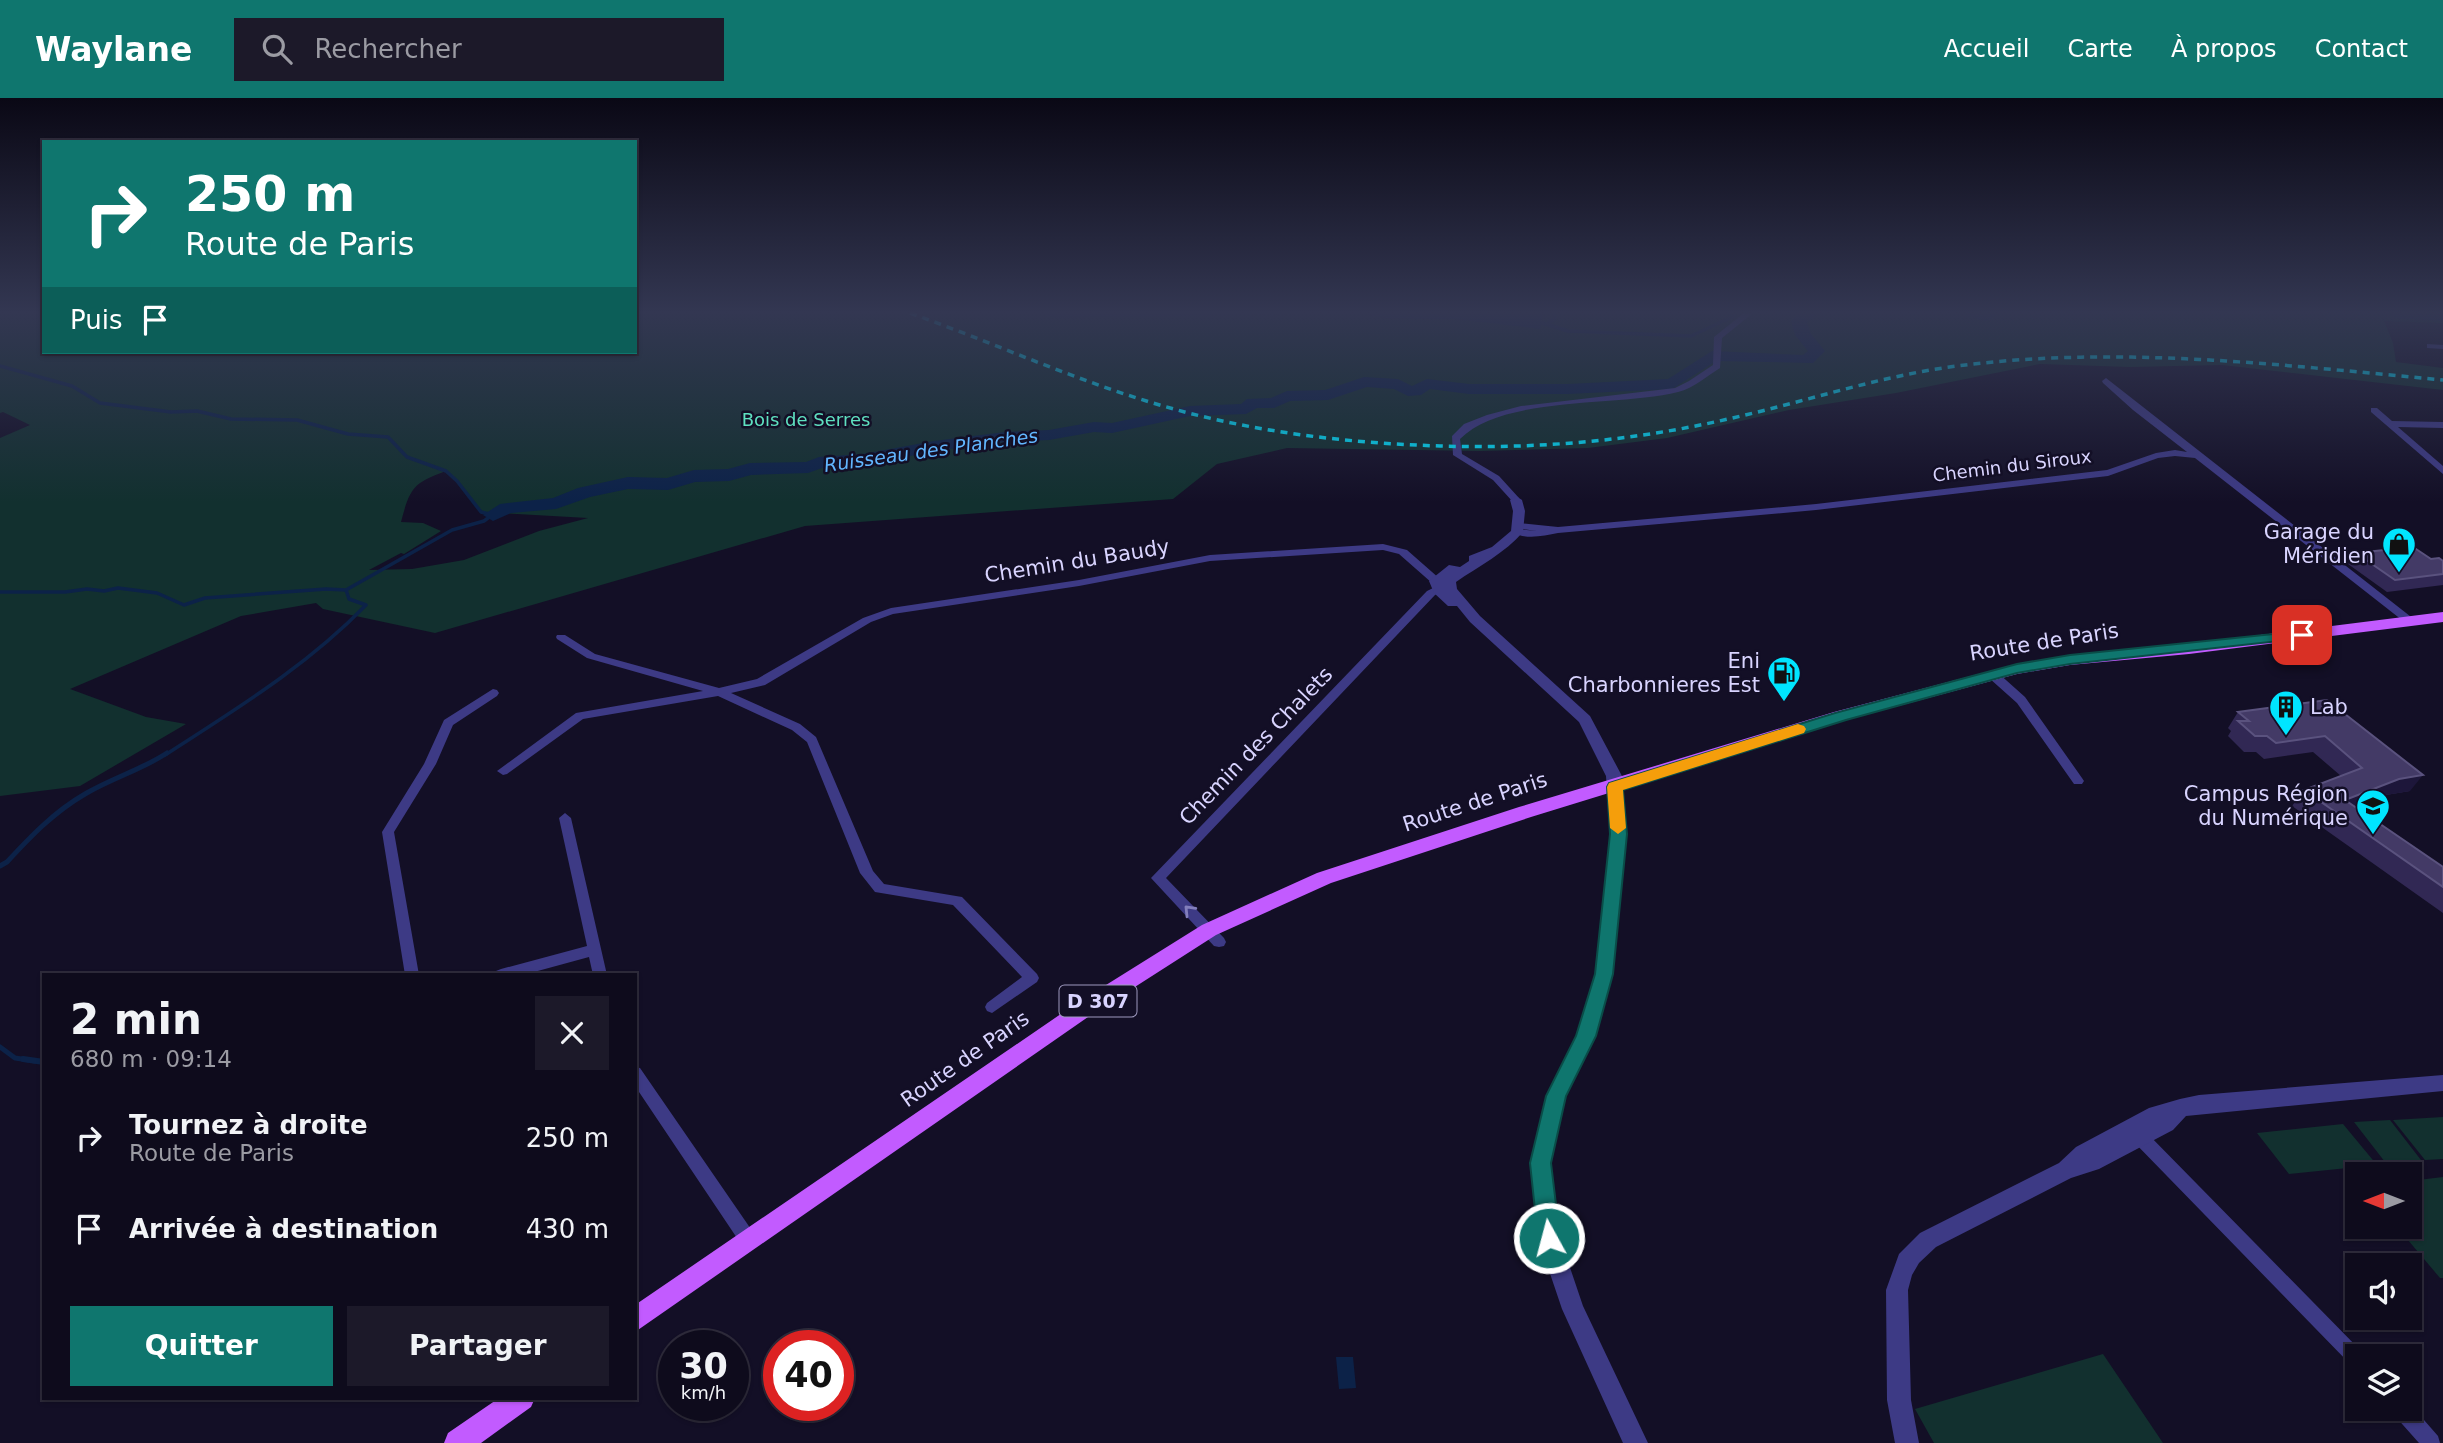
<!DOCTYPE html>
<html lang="fr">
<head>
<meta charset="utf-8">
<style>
	:root { --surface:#0e0b1c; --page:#1c1929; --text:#f1f3f6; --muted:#9b9ba3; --line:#2e2b3b; --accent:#0f766e }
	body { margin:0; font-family:"DejaVu Sans",sans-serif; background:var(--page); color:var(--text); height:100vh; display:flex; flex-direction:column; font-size:26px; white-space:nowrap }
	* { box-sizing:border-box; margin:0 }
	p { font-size:23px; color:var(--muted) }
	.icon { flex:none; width:38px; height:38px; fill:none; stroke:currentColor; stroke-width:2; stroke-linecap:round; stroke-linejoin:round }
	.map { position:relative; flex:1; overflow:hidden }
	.side { position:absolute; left:42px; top:875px; width:595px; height:427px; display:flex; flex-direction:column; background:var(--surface); border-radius:0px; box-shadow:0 2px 5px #0004,0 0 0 2px var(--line) }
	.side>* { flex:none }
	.top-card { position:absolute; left:42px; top:42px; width:595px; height:214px; border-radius:0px; box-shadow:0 2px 5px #0004,0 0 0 2px var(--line); background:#0f766e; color:#fff; overflow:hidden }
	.needle { width:46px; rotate:270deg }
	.fabs { position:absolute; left:2345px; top:1064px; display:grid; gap:14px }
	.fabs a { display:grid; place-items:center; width:77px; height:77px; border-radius:0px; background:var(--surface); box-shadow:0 2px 5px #0004,0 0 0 2px var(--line); font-size:35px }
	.speed { position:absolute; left:658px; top:1232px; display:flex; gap:14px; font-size:35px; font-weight:700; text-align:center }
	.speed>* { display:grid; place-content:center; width:91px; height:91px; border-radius:50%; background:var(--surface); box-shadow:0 2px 5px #0004,0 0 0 2px var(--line); line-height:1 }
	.speed small { font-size:18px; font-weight:400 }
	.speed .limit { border:10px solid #d22; background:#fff; color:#111 }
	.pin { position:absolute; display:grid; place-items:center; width:60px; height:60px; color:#fff; margin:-30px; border-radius:14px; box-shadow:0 4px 10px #0006 }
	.me { position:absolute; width:77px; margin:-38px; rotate:353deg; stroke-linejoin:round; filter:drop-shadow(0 0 5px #0008) }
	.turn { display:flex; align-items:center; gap:24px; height:147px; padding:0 28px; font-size:32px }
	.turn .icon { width:91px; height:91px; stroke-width:2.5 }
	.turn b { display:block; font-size:49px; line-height:60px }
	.then { display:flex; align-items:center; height:66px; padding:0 28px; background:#0003; gap:14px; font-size:26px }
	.round { display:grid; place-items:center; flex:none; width:74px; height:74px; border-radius:0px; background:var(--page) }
	.headline { display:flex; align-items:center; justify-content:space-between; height:119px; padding:0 28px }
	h1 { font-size:42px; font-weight:600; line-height:52px }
	.action { display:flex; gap:14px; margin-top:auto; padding:14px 28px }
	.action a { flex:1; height:80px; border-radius:0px; background:var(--accent); color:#fff; font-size:28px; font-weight:600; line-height:80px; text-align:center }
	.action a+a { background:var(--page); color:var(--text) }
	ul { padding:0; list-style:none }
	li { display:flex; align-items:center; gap:21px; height:91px; padding:0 28px }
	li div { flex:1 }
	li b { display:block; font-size:26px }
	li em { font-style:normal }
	header { display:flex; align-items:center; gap:42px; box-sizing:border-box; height:98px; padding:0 35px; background:var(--accent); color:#fff }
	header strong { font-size:33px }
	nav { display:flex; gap:38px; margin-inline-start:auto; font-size:24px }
	.search { width:490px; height:63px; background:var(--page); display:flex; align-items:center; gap:18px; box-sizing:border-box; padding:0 24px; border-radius:0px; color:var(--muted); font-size:26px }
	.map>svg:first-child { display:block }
	.green { fill:#12302f; fill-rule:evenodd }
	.water { fill:#0c2248 }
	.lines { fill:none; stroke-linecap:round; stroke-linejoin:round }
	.stream-far2 { stroke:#0c2248; stroke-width:3.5 }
	.stream-far1 { stroke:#0c2248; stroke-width:5 }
	.stream { stroke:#0c2248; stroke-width:6 }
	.river { fill:#0c2248; fill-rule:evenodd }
	.minor { fill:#3d3a85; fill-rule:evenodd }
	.tertiary { fill:#3d3a85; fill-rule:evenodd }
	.primary { fill:#c25bff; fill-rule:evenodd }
	.rail { stroke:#00e5ff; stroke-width:3.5; stroke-dasharray:7 6; stroke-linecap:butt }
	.wall { fill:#312854 }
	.shaded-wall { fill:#1d163a }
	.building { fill:#433a66; stroke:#5a527e; stroke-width:2 }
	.oneway { stroke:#837fbc }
	.route { fill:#0f766e; stroke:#0a4d48; stroke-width:2 }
	.slow { fill:#f59e0b }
	.labels { text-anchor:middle; stroke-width:5; stroke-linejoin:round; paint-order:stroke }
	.far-park-label { font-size:18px; fill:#5fe0c0; stroke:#130f26 }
	.far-street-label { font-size:18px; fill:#d9d4ff; stroke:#130f26 }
	.far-water-label { font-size:19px; font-style:italic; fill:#62b6ff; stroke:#130f26 }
	.shield { fill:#130f26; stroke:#9e99be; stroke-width:2 }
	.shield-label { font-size:19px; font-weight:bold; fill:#d9d4ff }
	.poi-label { font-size:21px; fill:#d9d4ff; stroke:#130f26; text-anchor:end }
	.street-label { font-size:21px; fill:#d9d4ff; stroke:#130f26 }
</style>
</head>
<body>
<header>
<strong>Waylane</strong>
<div class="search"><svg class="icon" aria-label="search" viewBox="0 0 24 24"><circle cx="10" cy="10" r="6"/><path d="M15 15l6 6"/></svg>Rechercher</div>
<nav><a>Accueil</a><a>Carte</a><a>À propos</a><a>Contact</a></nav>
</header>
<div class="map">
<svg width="2443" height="1345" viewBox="0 0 2443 1345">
	<rect width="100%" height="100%" fill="#130f26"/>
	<!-- green -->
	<path class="green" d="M0,215H44V254H635V215H1360L1385,220L1457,221L1539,230L1543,215H2443V225L2384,223L2393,245L2396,264L2443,270V292L2222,267L2130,269L2040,266L1896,295L1789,312L1667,340L1588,350L1479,353L1287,350L1217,366L1173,401L805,428L435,535L323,511L316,505L241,518L70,591L146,619L186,626L80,688L0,698V340L30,327L3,314L0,315ZM446,373L456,381L481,414L588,420L539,433L464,462L412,471L369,472L401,455L404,456L441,433L423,425L401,424C410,390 413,385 446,373Z
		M2443,1019V1061L2425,1062L2393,1022Z
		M2390,1022L2421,1062L2385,1064L2354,1024Z
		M2343,1026L2377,1067L2289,1076L2257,1035Z
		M2443,1079V1180H2440L2397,1129H2410V1083Z
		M2103,1256L2163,1345H1934L1915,1311Z"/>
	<!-- water -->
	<path class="water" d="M1360,215H1543L1540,231L1457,221L1385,220Z
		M1336,1259H1353L1356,1290L1339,1291Z"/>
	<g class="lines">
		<!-- stream-far2 -->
		<path class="stream-far2" d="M1045,215L1057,218L1239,215
			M1248,215H1298
			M1536,223L1568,233L1691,238
			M1548,225L1555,220L1554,215
			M1691,238L1734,218L1729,215
			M0,268L72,288L100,305L171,314L197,313L231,321L297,322L348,336L388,339L407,359L446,373L457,383L481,414L493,417
			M0,494H65L87,491L104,493L118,490L157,495L184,507L205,500L326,491L346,492L452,432L484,423L492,417
			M165,657C236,611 307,568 366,507L349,501L346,492"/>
		<!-- stream-far1 -->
		<path class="stream-far1" d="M0,768L7,764C31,738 54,714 85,696C112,680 141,672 167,655
			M0,949L15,960L35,963"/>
		<!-- stream -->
		<path class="stream" d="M23,961L44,964"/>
		<!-- river -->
		<path class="river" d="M1800,215H1819L1807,224L1811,236L1825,253L1813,265L1716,263L1672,291L1568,296H1469L1430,291L1421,297L1408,298L1394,291L1367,289L1328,302L1290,303L1274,310H1257L1246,316L1190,318L1112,335L1094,334L1049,342L1005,344L934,353L863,368L822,370L808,375L751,377L729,383L695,384L668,392L628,391L590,399L556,411L511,415L493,423L483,417L500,406L553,400L578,390L628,379L667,380L694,372L728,371L750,365L806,364L819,359L863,356L934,343L1005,334L1049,332L1094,324L1112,325L1190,308L1241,306L1247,301L1271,300L1287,293L1325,292L1364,279L1398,281L1412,288L1427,281L1469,286H1568L1668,281L1712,253L1803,257L1808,253L1795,237L1791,223Z
			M1963,215H2001L1986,223L1966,218Z
			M2389,215H2443V223L2397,220Z"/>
		<!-- minor -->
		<path class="minor" d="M1744,215H1753L1722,240L1720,270C1707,278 1694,290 1678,294C1619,309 1503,297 1460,341L1462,356L1499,378L1519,400V404H1513L1493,382L1453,357L1452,338L1464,326L1487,317L1521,308L1675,290L1689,283L1713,267L1714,239Z
			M2427,246L2443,247V251L2427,250Z
			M2106,280L2415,522L2416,524L2415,526H2407L2195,360L2175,358L2158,360L2108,378L1816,412L1558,435C1543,438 1525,442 1512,434L1517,431L1537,433L1515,430V426L1518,425L1558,429L1816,406L2107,372L2156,355L2175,352L2187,354L2133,312L2103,285L2102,283Z
			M2371,310H2377L2392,323L2443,324V330L2398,329L2443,368V376L2371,314Z
			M1383,446L1407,452L1440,481L1453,487L1435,497L1166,780L1224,840L1226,844L1224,848L1219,849L1214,848L1151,780L1427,493L1439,487L1432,485L1399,456L1383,452L1210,463L1079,488L893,516L871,524L765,587L731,595L800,626L816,639L873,773L884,786L962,799L1037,876L1039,880L1037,884L992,915L987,913L985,909L987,905L1022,879L953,807L875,794L860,775L807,644L792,632L718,598L583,621L507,676L503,677L497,673L576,615L703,593L587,560L557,541L556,539L557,537H565L595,556L719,590L757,581L863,520L891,510L1079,482L1210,457Z
			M1993,573L1997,574L2025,599L2082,680L2084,683L2082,686H2074L2017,605L1989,580L1987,577Z
			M493,591L497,592L499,595L497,598L453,627L436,666L394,734L419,877H405L382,734L424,666L444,622Z
			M565,715L571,720L607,877H593L589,859L523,877H494L496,873L501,871L587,848L559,720Z
			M635,969L640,970L755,1137L757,1143L755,1149L749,1151L743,1149L635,988Z
			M2136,1028L2142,1030L2363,1255L2365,1258H2357V1270L2351,1267L2130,1040L2128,1035L2130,1030Z
			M2410,1306L2438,1338L2440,1345H2419L2395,1318L2393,1311H2410Z"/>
		<!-- tertiary -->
		<path class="tertiary" d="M1516,398L1522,402L1525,413L1523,434C1505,455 1479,468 1456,484L1457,491L1480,518L1590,618L1622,678L1626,736L1613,876L1596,938L1566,998L1550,1065L1560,1140L1583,1208L1648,1345H1623L1562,1211L1538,1140L1530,1065L1546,998L1577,938L1595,876L1610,736L1606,678L1579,624L1470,524L1457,508H1448L1434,495L1429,483L1449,467L1460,469L1469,463V458L1492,449L1511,433L1513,413L1510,402Z
			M2443,977V993L2186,1018L2173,1032L2099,1071L2071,1080L1936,1149L1919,1165L1912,1177L1908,1192L1911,1302L1919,1345H1895L1887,1302L1886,1192L1899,1156L1920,1135L2059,1065L2076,1049L2149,1010L2180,1001L2199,997Z"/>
		<!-- primary -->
		<path class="primary" d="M2443,514V524L2189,556L2070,567L2017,576L1846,622L1531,719L1331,785L1216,837L1088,919L635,1234V1207L1074,907L1202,827L1317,775L1519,709L1834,614L2017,566L2070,557L2189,546Z
			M499,1300H535L531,1309L481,1345H444L448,1335Z"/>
		<!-- rail -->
		<path class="rail" d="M910,215C991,244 1070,280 1153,305C1245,333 1343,345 1440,348C1537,351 1633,343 1728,321C1805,304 1879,278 1957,268C2119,247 2282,267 2443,282"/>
	</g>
	<!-- wall -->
	<path class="wall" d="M2356,455L2443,463V487L2387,494L2348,466Z
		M2327,602L2410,693L2386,697L2355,709L2443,769V815L2292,708L2304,692L2341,678L2313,654L2264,661L2256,654H2244L2228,638L2231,633L2228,630L2238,614Z"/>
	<!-- shaded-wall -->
	<path class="shaded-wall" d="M2423,677L2410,693L2386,697L2338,716L2345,702L2399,681Z"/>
	<!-- building -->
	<path class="building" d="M2413,449L2431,461L2439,460L2443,463V476L2395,482L2356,455Z
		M2327,602L2423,677L2399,681L2345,702L2443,769V789L2304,692L2362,670L2325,638L2276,645L2267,638H2255L2238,623H2249L2238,614Z"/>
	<!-- one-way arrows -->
	<defs><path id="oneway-chevron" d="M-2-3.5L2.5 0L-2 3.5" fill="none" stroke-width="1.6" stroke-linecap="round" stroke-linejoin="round" transform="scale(1.75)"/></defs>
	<use class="oneway" href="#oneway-chevron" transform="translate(1189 812) rotate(-134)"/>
	<!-- sky -->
	<linearGradient id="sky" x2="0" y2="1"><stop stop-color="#0a0815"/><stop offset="0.53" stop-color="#333752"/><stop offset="1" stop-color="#333752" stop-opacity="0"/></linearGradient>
	<rect width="2443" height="404" fill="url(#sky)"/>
	<!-- route -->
	<path class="route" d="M2302,533L2309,537L2307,540L2070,566L2017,575L1846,622L1623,692L1627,736L1613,876L1596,938L1566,998L1551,1065L1560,1140L1557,1147L1549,1150L1541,1147L1538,1140L1530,1065L1546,998L1576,938L1595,876L1610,736L1607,689L1609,685L1835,615L2017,566L2070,557Z"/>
	<!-- slow -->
	<path class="slow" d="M1798,626L1804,628L1806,631L1804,635L1623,692L1626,730L1618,736L1610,730L1607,689L1609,685Z"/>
	<!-- icons -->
	<defs>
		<g id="shop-pin" transform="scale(1.75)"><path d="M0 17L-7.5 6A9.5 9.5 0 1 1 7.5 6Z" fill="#00e5ff" stroke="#130f26"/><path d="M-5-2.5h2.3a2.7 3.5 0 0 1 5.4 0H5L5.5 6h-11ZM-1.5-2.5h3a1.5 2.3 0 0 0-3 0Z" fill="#111"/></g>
		<g id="fuel-pin" transform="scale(1.75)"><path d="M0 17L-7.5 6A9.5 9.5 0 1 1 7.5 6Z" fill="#00e5ff" stroke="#130f26"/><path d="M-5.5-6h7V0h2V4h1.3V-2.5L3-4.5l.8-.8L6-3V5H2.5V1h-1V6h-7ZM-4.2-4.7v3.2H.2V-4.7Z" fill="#111"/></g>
		<g id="building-pin" transform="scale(1.75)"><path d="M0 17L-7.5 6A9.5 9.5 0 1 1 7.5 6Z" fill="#00e5ff" stroke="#130f26"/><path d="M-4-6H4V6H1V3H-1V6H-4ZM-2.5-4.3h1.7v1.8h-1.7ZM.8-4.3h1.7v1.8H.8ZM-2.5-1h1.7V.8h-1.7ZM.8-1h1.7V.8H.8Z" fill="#111"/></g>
		<g id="university-pin" transform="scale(1.75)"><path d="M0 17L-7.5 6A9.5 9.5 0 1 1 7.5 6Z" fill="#00e5ff" stroke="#130f26"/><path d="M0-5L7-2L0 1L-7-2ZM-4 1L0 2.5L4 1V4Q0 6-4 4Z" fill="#111"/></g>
	</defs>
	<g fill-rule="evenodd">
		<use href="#shop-pin" x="2399" y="446"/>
		<use href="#fuel-pin" x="1784" y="575"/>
		<use href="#building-pin" x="2286" y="609"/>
		<use href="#university-pin" x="2373" y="708"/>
	</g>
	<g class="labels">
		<!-- far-park labels -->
		<g class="far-park-label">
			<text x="806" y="328">Bois de Serres</text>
		</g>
		<!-- far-street labels -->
		<g class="far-street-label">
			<text transform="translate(2012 368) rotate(-7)" y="6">Chemin du Siroux</text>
		</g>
		<!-- far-water labels -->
		<g class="far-water-label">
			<text transform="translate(931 352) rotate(-8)" y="7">Ruisseau des Planches</text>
		</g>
		<!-- shield labels -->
		<rect class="shield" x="1059.5" y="887.5" width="77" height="31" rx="5"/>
		<g class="shield-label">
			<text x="1098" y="910">D 307</text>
		</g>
		<!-- poi labels -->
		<g class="poi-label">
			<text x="2374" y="441">Garage du<tspan x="2374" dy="24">Méridien</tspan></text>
			<text x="1760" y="570">Eni<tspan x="1760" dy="24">Charbonnieres Est</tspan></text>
			<text x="2310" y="616" text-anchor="start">Lab</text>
			<text x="2348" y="703">Campus Région<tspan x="2348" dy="24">du Numérique</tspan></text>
		</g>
		<!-- street labels -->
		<g class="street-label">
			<text transform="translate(1077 463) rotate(-9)" y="7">Chemin du Baudy</text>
			<text transform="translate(2044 544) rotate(-9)" y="7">Route de Paris</text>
			<text transform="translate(1256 648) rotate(-46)" y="7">Chemin des Chalets</text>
			<text transform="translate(1475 704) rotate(-18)" y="7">Route de Paris</text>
			<text transform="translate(965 961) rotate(-35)" y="7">Route de Paris</text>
		</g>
	</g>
</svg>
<div class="fabs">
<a><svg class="needle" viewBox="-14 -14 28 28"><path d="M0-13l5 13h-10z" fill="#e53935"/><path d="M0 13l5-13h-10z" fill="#9b9ba3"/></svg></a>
<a><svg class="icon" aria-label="sound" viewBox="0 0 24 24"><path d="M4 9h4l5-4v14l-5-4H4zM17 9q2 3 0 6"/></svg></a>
<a><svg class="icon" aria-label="layers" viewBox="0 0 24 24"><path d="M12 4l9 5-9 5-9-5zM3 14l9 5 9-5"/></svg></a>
</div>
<div class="speed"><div>30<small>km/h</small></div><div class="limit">40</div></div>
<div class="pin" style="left:2302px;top:537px;background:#d93025"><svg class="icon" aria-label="arrive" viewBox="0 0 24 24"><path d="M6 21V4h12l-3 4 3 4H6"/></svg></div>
<svg class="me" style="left:1549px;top:1140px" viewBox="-20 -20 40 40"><circle r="17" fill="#0f766e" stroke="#fff" stroke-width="3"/><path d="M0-11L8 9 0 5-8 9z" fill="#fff"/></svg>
<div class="top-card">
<div class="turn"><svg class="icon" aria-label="right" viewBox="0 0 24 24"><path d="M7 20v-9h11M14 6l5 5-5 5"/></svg><div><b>250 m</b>Route de Paris</div></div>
<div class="then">Puis<svg class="icon" aria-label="arrive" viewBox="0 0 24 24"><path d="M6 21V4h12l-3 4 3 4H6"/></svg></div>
</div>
<section class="side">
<div class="headline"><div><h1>2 min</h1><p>680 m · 09:14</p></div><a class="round"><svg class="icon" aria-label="close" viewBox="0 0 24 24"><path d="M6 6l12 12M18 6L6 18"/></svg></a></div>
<ul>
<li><svg class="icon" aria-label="right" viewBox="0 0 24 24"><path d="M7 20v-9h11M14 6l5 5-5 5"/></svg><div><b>Tournez à droite</b><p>Route de Paris</p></div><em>250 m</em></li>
<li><svg class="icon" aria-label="arrive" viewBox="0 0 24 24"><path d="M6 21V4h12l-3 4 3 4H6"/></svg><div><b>Arrivée à destination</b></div><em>430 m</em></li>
</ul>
<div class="action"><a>Quitter</a><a>Partager</a></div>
</section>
</div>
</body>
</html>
